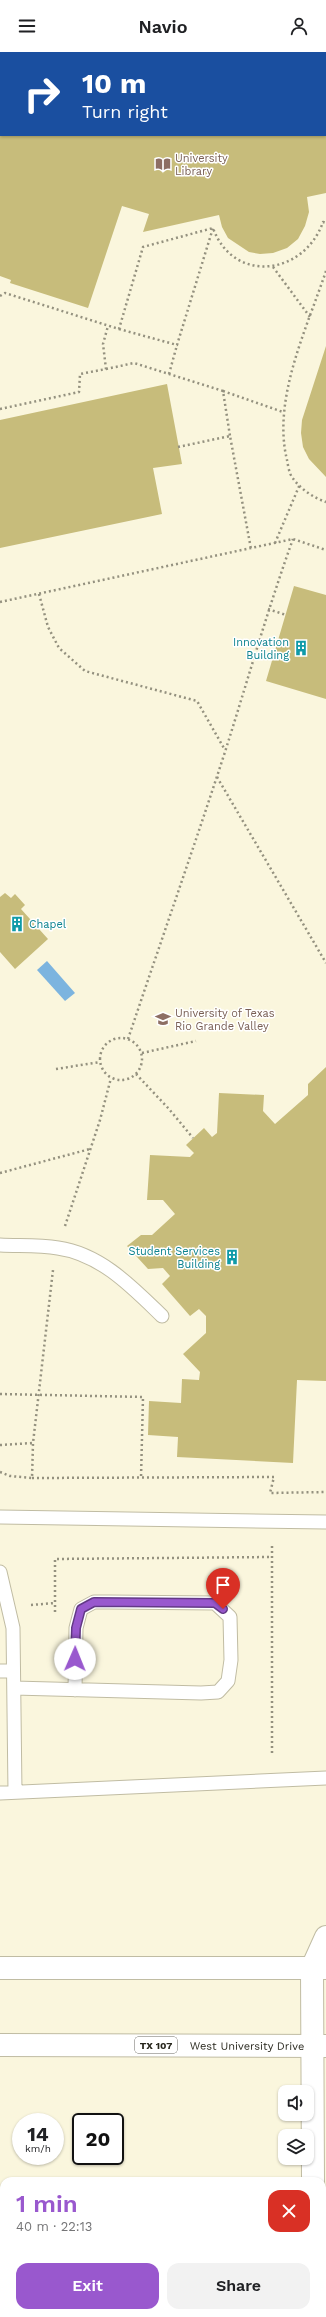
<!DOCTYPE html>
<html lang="en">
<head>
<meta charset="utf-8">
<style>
	:root { --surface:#fff; --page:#f2f2f2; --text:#202124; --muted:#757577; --accent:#9958ce }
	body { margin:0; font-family:"Work Sans",sans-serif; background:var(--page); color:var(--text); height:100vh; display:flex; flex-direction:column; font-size:15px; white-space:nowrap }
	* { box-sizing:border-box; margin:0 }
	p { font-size:13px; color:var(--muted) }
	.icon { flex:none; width:22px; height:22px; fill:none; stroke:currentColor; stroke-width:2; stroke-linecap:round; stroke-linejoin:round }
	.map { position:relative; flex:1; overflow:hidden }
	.side { position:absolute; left:0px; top:2125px; width:326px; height:140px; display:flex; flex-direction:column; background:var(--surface); border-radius:12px 12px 0 0; box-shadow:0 1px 3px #0004 }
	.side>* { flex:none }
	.guide { position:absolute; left:0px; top:0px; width:326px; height:84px; box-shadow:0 1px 3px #0004; background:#1a4fa0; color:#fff; overflow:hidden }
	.buttons { position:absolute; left:278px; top:2033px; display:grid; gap:8px }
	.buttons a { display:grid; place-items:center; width:36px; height:36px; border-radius:8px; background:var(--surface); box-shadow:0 1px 3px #0004; font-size:20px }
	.speed { position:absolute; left:12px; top:2061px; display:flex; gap:8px; font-size:20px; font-weight:700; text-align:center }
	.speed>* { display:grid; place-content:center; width:52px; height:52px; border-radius:50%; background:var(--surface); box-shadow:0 1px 3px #0004; line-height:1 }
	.speed small { font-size:10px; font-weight:400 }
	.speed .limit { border:2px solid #111; border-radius:6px; background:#fff; color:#111 }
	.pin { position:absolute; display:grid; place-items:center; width:34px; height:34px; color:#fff; margin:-41px -17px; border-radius:50% 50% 50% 0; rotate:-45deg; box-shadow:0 0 4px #0007 }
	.pin .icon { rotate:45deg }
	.me { position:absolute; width:44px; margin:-22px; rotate:1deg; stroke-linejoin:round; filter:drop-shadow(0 0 3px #0008) }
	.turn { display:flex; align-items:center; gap:14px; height:84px; padding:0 16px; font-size:18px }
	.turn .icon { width:52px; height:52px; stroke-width:2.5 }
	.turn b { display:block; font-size:28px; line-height:34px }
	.round { display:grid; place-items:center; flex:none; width:42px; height:42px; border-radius:12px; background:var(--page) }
	.head { display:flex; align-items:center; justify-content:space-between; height:68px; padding:0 16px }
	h1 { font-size:24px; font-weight:600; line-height:30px; color:var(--accent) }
	.action { display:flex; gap:8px; margin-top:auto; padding:8px 16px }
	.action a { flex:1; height:46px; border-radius:12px; background:var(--accent); color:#fff; font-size:16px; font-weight:600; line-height:46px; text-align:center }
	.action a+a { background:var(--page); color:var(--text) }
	header { display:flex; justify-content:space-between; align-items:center; height:52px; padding:0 16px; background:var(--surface); font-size:18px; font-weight:600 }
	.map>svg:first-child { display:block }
	.water { fill:#7cb4df }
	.building { fill:#c7bc7b }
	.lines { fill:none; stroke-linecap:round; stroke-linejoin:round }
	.lane-casing { stroke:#c0bca3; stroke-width:15 }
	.street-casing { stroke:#c0bca3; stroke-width:24 }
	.primary-casing { stroke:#c0bca3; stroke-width:24 }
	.path { stroke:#94917f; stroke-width:2.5; stroke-dasharray:2 3; stroke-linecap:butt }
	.lane { stroke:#fff; stroke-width:13 }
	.street { stroke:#fff; stroke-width:22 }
	.primary { stroke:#fff; stroke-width:22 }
	.route-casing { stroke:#633986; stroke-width:10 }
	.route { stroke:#9958ce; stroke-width:7 }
	.labels { text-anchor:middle; stroke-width:3; stroke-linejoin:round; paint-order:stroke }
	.shield { fill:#fff; stroke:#686760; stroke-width:1 }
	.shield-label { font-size:10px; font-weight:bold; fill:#27261c }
	.education-label { font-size:11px; fill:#785e54; stroke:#fff; text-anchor:start }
	.culture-label { font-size:11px; fill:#0d838f; stroke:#fff; text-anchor:end }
	.street-label { font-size:11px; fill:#27261c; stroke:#fff }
</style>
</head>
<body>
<header><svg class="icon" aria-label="menu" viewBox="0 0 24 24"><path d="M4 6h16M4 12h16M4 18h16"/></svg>Navio<svg class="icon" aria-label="person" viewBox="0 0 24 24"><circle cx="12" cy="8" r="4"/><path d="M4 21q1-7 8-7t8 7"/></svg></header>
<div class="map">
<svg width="326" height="2265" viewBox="0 0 326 2265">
	<rect width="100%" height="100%" fill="#faf6dd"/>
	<!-- water -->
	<path class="water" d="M47,909L75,941L65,949L37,918Z"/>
	<!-- building -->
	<path class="building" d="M0,83H326V141L307,145L309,160L305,174L298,187L287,196L273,201L260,202L249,200L228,186L222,175L219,163L143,180L149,162L122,154L88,256L10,231L11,228L0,224Z
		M326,294V425L309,407L303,395L301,381L302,368Z
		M167,332L182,412L153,416L162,462L0,496V368Z
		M294,534L326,543V647L266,629Z
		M5,841L11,846L15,842L25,853L21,857L48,887L15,917L0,900V845Z
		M326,1015V1329L297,1328L293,1411L177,1405L178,1385L148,1383L149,1349L181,1351L182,1327L199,1328L200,1320L183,1302L206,1281V1264L199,1257L190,1264L162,1232L170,1224L163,1216L148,1217L127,1194L141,1183H152L175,1162L163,1148H147L150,1103L190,1105L194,1101L186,1093L204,1076L212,1085L217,1081L219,1041L264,1043L263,1059L275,1072L308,1043V1032Z
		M0,2144H4V2261H65V2265H0Z"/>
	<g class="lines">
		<!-- lane casing -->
		<g class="lane-casing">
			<path id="lane" d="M0,1193C19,1194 39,1193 58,1196C101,1202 133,1236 162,1264
				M0,1465L326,1470
				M0,1520L13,1576L15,1740
				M0,1619H13
				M14,1636L201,1641L218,1640L228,1629L231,1608L230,1565L215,1551L109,1550H94L81,1557L76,1576L75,1638
				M0,1741L326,1726"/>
		</g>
		<!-- street casing -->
		<g class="street-casing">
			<path id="street" d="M313,2129L312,1916L326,1885
				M313,2261V2265"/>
		</g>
		<!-- primary casing -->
		<g class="primary-casing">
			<g id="primary">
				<path d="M0,1916H326"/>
				<path id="s1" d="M0,1993L326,1994"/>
			</g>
		</g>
		<!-- path -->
		<path class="path" d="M17,1V0
			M0,48L1,45
			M273,215L310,265
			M326,219C307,276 272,347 287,408C288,413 289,421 292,425C300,437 314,446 326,450
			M0,244L5,241L119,277L143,195L213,176C233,232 304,224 323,170L326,171
			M119,277L177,293L213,176
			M106,317L134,311L223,339L230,384
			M169,322L177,293
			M223,339L283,360
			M0,357L79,340L80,322L106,317L103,292L108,274
			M178,395L230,384L251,497
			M275,491L300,432
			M39,542L48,575L59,596L85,619L197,649L225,698
			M0,550L293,487L326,498
			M268,557L286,563
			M217,725L326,911
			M100 1007a21 21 0 1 1 42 0a21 21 0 1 1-42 0Z
			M128,987C160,892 193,798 224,703C247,631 267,559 293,487
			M142,1001L196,989
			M56,1017L100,1010
			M136,1022L169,1057L193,1086
			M0,1121L90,1097
			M65,1174L100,1068L111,1026
			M0,1342L143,1345L141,1426
			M0,1393L33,1391
			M0,1420L10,1424L32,1426L33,1391L53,1218
			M32,1426L274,1425L270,1441L326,1440
			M31,1553L55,1551
			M55,1560V1507L272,1505
			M272,1701V1492"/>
		<!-- lane -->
		<use href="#lane" class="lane"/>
		<!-- street -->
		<use href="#street" class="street"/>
		<!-- primary -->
		<use href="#primary" class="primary"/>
	</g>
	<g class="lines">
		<!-- route casing -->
		<g class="route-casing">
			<path id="route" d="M75,1607L76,1576L81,1557L94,1550L215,1551L223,1557"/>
		</g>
		<!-- route -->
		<use href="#route" class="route"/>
	</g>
	<!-- icons -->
	<defs>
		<g id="library-bare" transform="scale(1.2)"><path d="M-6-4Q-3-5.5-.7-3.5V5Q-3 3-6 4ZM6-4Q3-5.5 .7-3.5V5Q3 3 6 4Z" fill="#8d6e63" stroke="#fff" stroke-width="2.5" paint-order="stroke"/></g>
		<g id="building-bare" transform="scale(1.2)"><path d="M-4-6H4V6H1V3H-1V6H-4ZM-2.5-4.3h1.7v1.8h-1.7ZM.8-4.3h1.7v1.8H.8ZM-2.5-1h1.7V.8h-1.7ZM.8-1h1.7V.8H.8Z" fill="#0f9aa8" stroke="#fff" stroke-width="2.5" paint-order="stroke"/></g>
		<g id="university-bare" transform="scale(1.2)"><path d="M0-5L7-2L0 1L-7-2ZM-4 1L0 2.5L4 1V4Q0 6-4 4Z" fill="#8d6e63" stroke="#fff" stroke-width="2.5" paint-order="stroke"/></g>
	</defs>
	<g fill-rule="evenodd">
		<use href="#library-bare" x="163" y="112"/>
		<use href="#building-bare" x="301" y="596"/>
		<use href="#building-bare" x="17" y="872"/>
		<use href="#university-bare" x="163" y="967"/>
		<use href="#building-bare" x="232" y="1205"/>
	</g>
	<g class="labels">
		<!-- shield labels -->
		<rect class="shield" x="135" y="1985" width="42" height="16" rx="3"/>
		<g class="shield-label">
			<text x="156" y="1997">TX 107</text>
		</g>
		<!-- education labels -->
		<g class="education-label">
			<text x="175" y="110">University<tspan x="175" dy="13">Library</tspan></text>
			<text x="175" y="965">University of Texas<tspan x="175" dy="13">Rio Grande Valley</tspan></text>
		</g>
		<!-- culture labels -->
		<g class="culture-label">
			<text x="289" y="594">Innovation<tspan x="289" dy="13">Building</tspan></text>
			<text x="29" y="876" text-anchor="start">Chapel</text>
			<text x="220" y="1203">Student Services<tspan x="220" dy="13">Building</tspan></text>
		</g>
		<!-- street labels -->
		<g class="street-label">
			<text dy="4" stroke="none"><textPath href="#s1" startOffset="247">West University Drive</textPath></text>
		</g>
	</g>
</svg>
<div class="buttons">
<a><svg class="icon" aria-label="sound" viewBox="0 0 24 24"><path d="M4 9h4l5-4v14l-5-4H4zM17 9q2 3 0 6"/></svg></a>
<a><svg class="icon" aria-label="layers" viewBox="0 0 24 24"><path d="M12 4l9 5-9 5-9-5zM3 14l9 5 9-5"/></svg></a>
</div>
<div class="speed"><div>14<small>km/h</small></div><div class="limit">20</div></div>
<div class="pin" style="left:223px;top:1557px;background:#d93025"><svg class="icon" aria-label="arrive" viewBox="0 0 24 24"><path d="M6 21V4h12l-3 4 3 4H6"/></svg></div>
<svg class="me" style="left:75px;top:1607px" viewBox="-20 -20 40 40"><circle r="19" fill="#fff"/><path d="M0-13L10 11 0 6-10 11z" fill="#9958ce"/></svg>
<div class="guide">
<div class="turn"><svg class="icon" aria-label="right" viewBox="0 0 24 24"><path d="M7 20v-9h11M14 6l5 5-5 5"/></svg><div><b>10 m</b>Turn right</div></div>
</div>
<section class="side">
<div class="head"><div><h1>1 min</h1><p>40 m · 22:13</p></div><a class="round" style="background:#d93025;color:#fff"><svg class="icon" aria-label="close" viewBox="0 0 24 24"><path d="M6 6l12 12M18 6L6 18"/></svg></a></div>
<div class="action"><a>Exit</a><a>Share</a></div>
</section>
</div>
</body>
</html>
